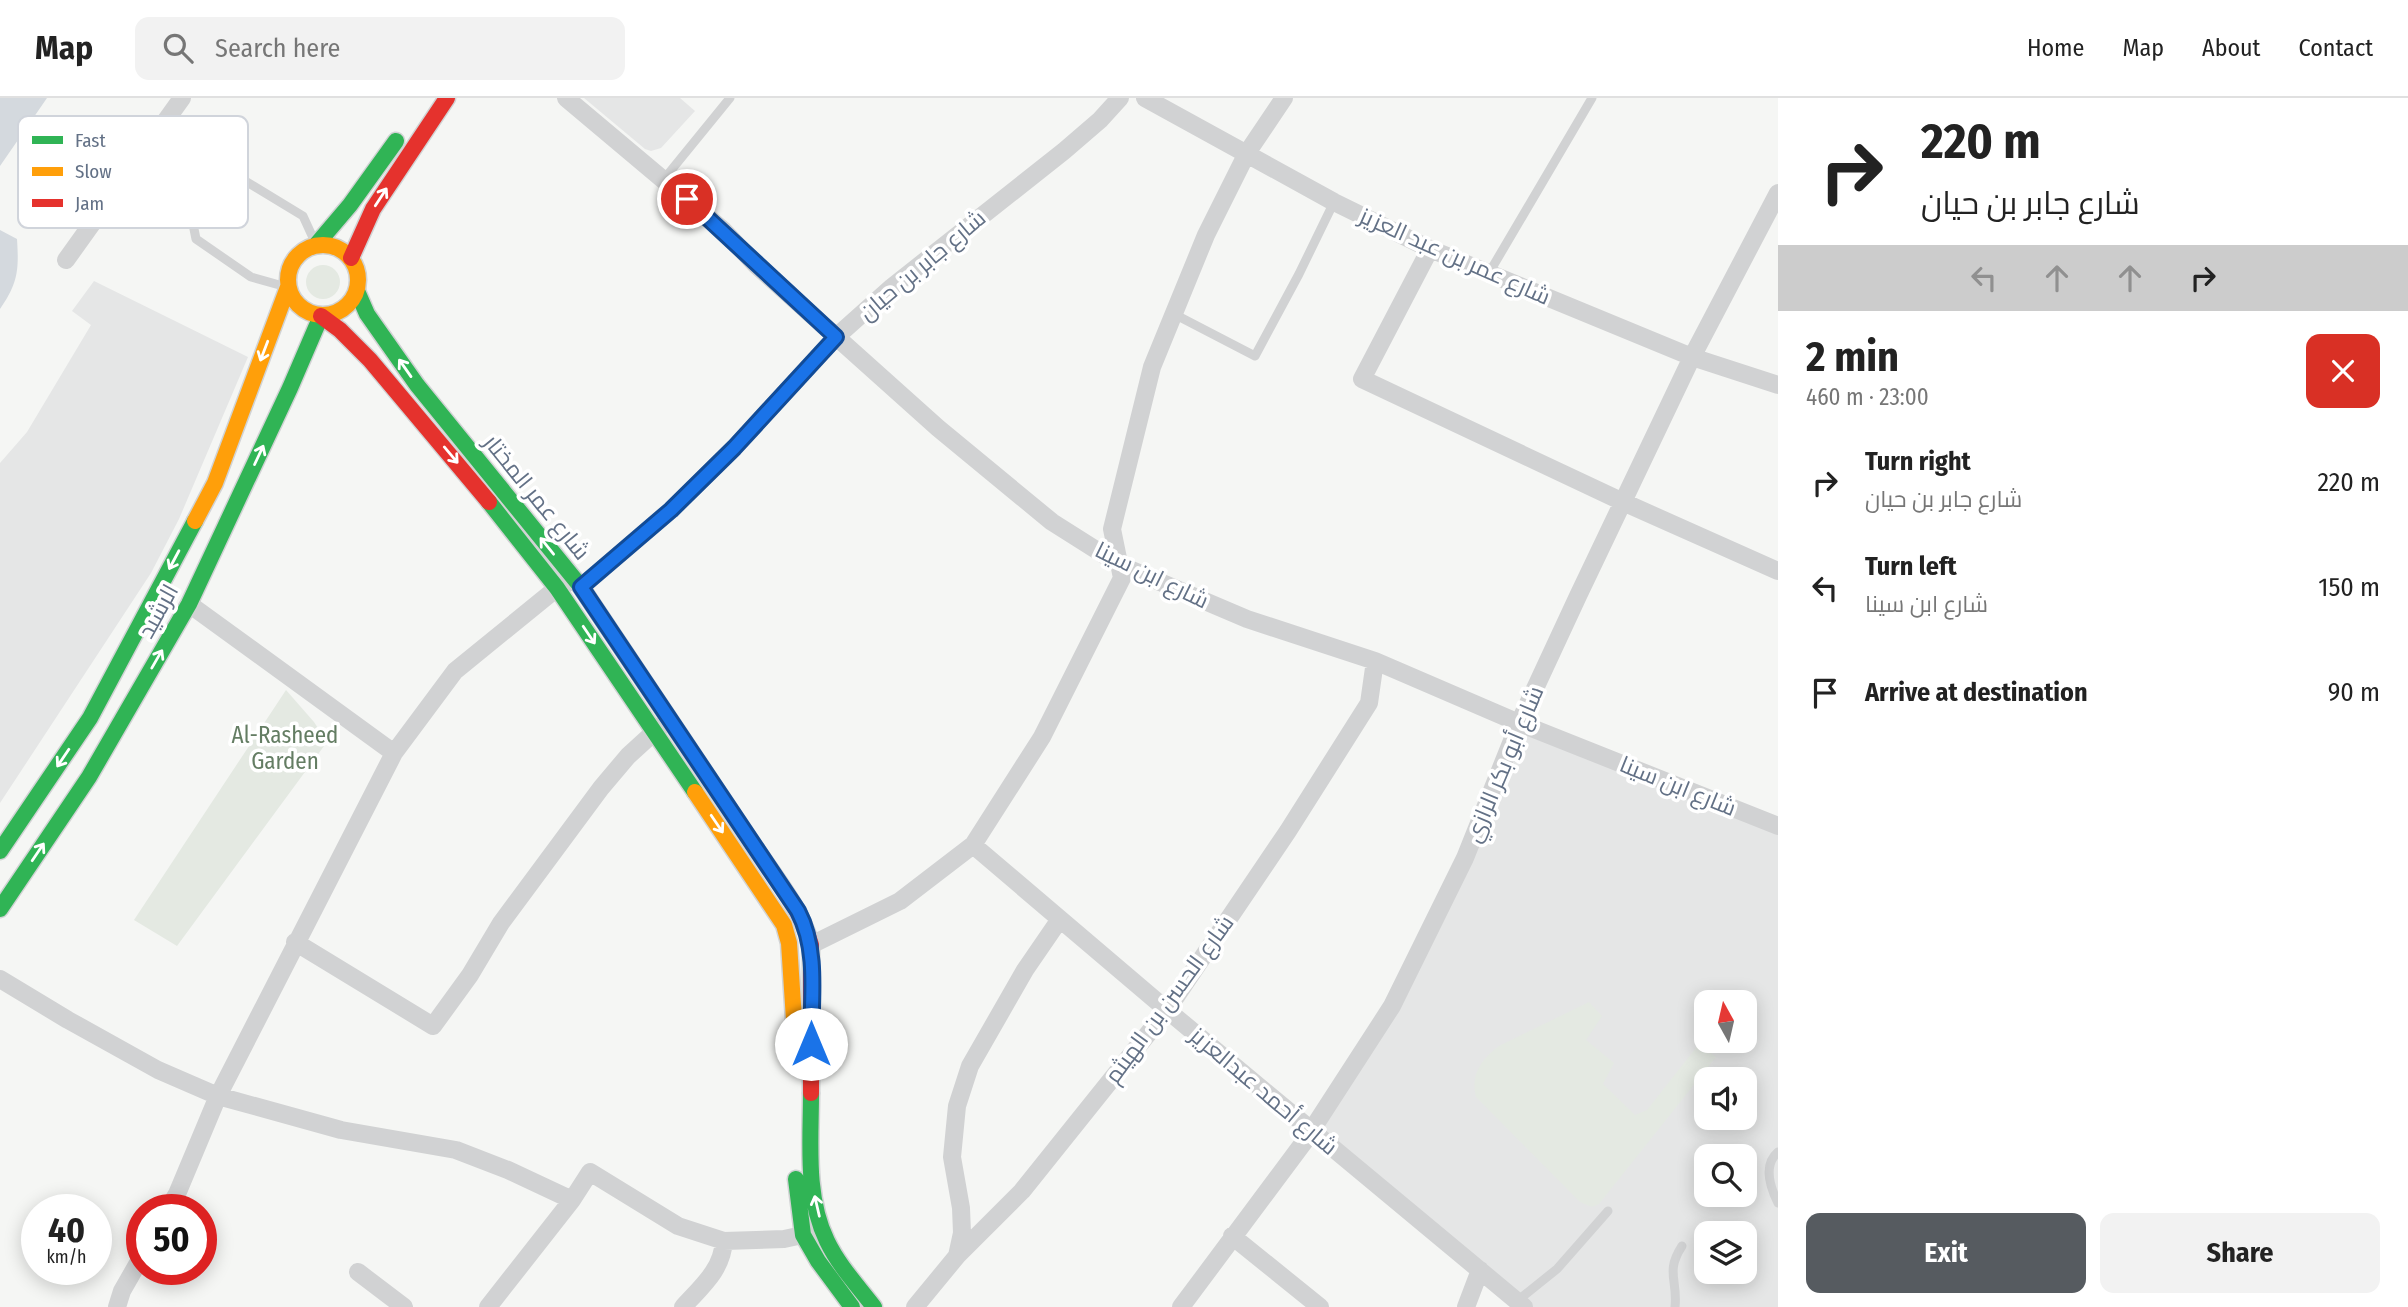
<!DOCTYPE html>
<html lang="en">
<head>
<meta charset="utf-8">
<style>
	:root { --surface:#fff; --page:#f2f2f2; --text:#222; --muted:#767676; --line:#e0e0e0; --accent:#565b60 }
	body { margin:0; font-family:"Fira Sans Condensed",Cairo,sans-serif; background:var(--page); color:var(--text); height:100vh; display:flex; flex-direction:column; font-size:26px; white-space:nowrap }
	* { box-sizing:border-box; margin:0 }
	p { font-size:23px; color:var(--muted) }
	.icon { flex:none; width:38px; height:38px; fill:none; stroke:currentColor; stroke-width:2; stroke-linecap:round; stroke-linejoin:round }
	.map { position:relative; flex:1; overflow:hidden }
	.panel { display:flex; flex-direction:column; background:var(--surface); width:630px }
	.panel>* { flex:none }
	.banner { background:#fff; color:var(--text); overflow:hidden }
	.needle { width:46px; rotate:352deg }
	.tools { position:absolute; left:1694px; top:892px; display:grid; gap:14px }
	.tools a { display:grid; place-items:center; width:63px; height:63px; border-radius:14px; background:var(--surface); box-shadow:0 4px 18px #0003; font-size:35px }
	.speed { position:absolute; left:21px; top:1096px; display:flex; gap:14px; font-size:35px; font-weight:700; text-align:center }
	.speed>* { display:grid; place-content:center; width:91px; height:91px; border-radius:50%; background:var(--surface); box-shadow:0 4px 18px #0003; line-height:1 }
	.speed small { font-size:18px; font-weight:400 }
	.speed .limit { border:10px solid #d22; background:#fff; color:#111 }
	.pin { position:absolute; display:grid; place-items:center; width:60px; height:60px; color:#fff; margin:-30px; border:4px solid #fff; border-radius:50%; box-shadow:0 2px 7px #0007 }
	.me { position:absolute; width:77px; margin:-38px; rotate:0deg; stroke-linejoin:round; filter:drop-shadow(0 0 5px #0008) }
	.turn { display:flex; align-items:center; gap:24px; height:147px; padding:0 28px; font-size:32px }
	.turn .icon { width:91px; height:91px; stroke-width:2.5 }
	.turn b { display:block; font-size:49px; line-height:60px }
	.lanes { display:flex; align-items:center; height:66px; padding:0 28px; background:#0003; justify-content:center; gap:35px; direction:ltr }
	.lanes .off { opacity:.35 }
	.round { display:grid; place-items:center; flex:none; width:74px; height:74px; border-radius:14px; background:var(--page) }
	.head { display:flex; align-items:center; justify-content:space-between; height:119px; padding:0 28px }
	h1 { font-size:42px; font-weight:700; line-height:52px }
	.primary-button { display:flex; gap:14px; margin-top:auto; padding:14px 28px }
	.primary-button a { flex:1; height:80px; border-radius:14px; background:var(--accent); color:#fff; font-size:28px; font-weight:700; line-height:80px; text-align:center }
	.primary-button a+a { background:var(--page); color:var(--text) }
	ul { padding:0; list-style:none }
	li { display:flex; align-items:center; gap:21px; height:105px; padding:0 28px }
	li div { flex:1 }
	li b { display:block; font-size:26px }
	li em { font-style:normal }
	header { display:flex; align-items:center; gap:42px; box-sizing:border-box; height:98px; padding:0 35px; background:var(--surface); border-bottom:2px solid var(--line) }
	header strong { font-size:33px }
	nav { display:flex; gap:38px; margin-inline-start:auto; font-size:24px }
	.search { width:490px; height:63px; background:var(--page); display:flex; align-items:center; gap:18px; box-sizing:border-box; padding:0 24px; border-radius:14px; color:var(--muted); font-size:26px }
	main { display:flex; flex:1; min-height:0 }
	.map>svg:first-child { display:block }
	.built { fill:#e5e6e6; fill-rule:evenodd }
	.green { fill:#e4e9e2 }
	.water { fill:#d4d9de }
	.lines { fill:none; stroke-linecap:round; stroke-linejoin:round }
	.fast-casing { stroke:#d1d3d4; stroke-width:19 }
	.slow-casing { stroke:#d1d3d4; stroke-width:19 }
	.jam-casing { stroke:#d1d3d4; stroke-width:19 }
	.lane { stroke:#d1d2d3; stroke-width:9 }
	.street { stroke:#d1d2d3; stroke-width:18 }
	.fast { stroke:#30b455; stroke-width:16 }
	.slow { stroke:#ff9f0a; stroke-width:16 }
	.jam { stroke:#e5322d; stroke-width:16 }
	.oneway { stroke:#fff }
	.route-casing { stroke:#114b97; stroke-width:18 }
	.route { stroke:#1a73e8; stroke-width:12 }
	.labels { text-anchor:middle; stroke-width:7; stroke-linejoin:round; paint-order:stroke }
	.street-label { font-size:23px; fill:#637186; stroke:#fff }
	.park-label { font-size:23px; fill:#647d63; stroke:#fff }
	.key { fill:#fff; stroke:#d0d4db; stroke-width:2 }
	.key-label { font-size:19px; fill:#637186 }
</style>
</head>
<body>
<header>
<strong>Map</strong>
<div class="search"><svg class="icon" aria-label="search" viewBox="0 0 24 24"><circle cx="10" cy="10" r="6"/><path d="M15 15l6 6"/></svg>Search here</div>
<nav><a>Home</a><a>Map</a><a>About</a><a>Contact</a></nav>
</header>
<main>
<div class="map">
<svg width="1778" height="1209" viewBox="0 0 1778 1209">
	<rect width="100%" height="100%" fill="#f5f6f4"/>
	<!-- built -->
	<path class="built" d="M584,0H680L695,13L661,50L651,53L645,51Z
		M94,183L248,259L179,421L151,475L0,705V365L27,334L91,227L72,213Z
		M1532,636L1778,735V1209H1533L1321,1029L1517,643ZM1706,905H1745V943H1706ZM1706,982H1745V1020H1706ZM1706,1059H1745V1097H1706ZM1706,1136H1745V1174H1706Z"/>
	<!-- green -->
	<path class="green" d="M306 184a17 17 0 1 1 34 0a17 17 0 1 1-34 0Z
		M286,592L314,624L327,644L177,848L134,822Z
		M1589,904L1602,918L1586,942L1614,965L1603,986L1635,1017L1647,1012L1699,946L1716,959L1599,1106L1592,1109L1580,1104L1476,999C1470,976 1482,961 1499,948Z"/>
	<!-- water -->
	<path class="water" d="M0,0H47L0,68Z
		M0,132L17,141C19,172 18,185 0,211Z"/>
	<g class="lines">
		<!-- fast casing -->
		<g class="fast-casing">
			<path id="fast" d="M316,147L350,107L396,43
				M357,193L367,216L417,287L581,489L756,751
				M489,404L557,490L695,694
				M0,753L90,620L195,423
				M0,811L89,679L189,506L290,290L321,218
				M811,995C811,1044 805,1098 827,1143C839,1168 858,1188 874,1209
				M796,1081L803,1137L818,1163L852,1209"/>
		</g>
		<!-- slow casing -->
		<g class="slow-casing">
			<path id="slow" d="M288 182a35 35 0 1 1 70 0a35 35 0 1 1-70 0Z
				M195,423L215,385L288,189
				M695,694L784,827L789,845L795,937"/>
		</g>
		<!-- jam casing -->
		<g class="jam-casing">
			<path id="jam" d="M351,160L373,111L447,0
				M321,218L340,232L370,262L489,404
				M756,751C777,782 801,811 811,847V995"/>
		</g>
		<!-- lane -->
		<path class="lane" d="M664,81L730,0
			M1489,175L1592,0
			M283,188L251,179L196,141L193,126L225,81L237,78L303,118L314,142
			M1174,216L1255,258L1299,176L1334,104
			M1778,1054C1763,1067 1770,1089 1778,1105
			M1517,1203L1557,1171L1608,1113
			M1675,1209C1678,1182 1665,1174 1682,1148"/>
		<!-- street -->
		<path class="street" d="M566,0L723,132L756,167L938,330L1052,424L1120,467L1247,521L1375,563L1519,625L1778,728
			M1145,0L1334,104L1430,151L1692,259L1778,287
			M1430,151L1362,281L1623,404L1778,473
			M66,162L182,0
			M581,489L671,412L734,350L836,239L892,189L1064,53L1100,22L1120,0
			M189,506L394,655
			M973,747L1167,912L1524,1209
			M295,844L433,928L470,877L501,825L601,690L628,658L662,627
			M811,847L900,803L973,747L1042,639L1122,480L1112,431L1152,269L1206,137L1247,55L1284,0
			M0,881L68,922L158,972L218,998L341,1032L456,1052L508,1072L572,1102L590,1074L678,1128L724,1143L784,1141L812,1135
			M168,1111L177,1096L218,998L394,655L455,573L557,490L566,486
			M1232,1138L1320,1209
			M957,1158L962,1135L961,1110L952,1059L957,1008L970,968L1025,872L1060,821
			M358,1174L404,1209
			M117,1209L122,1193L142,1158
			M488,1209L572,1102
			M683,1209C702,1188 722,1172 724,1143
			M915,1209L957,1158L1022,1093L1167,912L1288,733L1369,605L1375,563
			M1181,1209L1304,1044L1392,908L1465,760L1519,625L1578,498L1692,259L1778,95
			M1466,1209L1480,1172"/>
		<!-- fast -->
		<use href="#fast" class="fast"/>
		<!-- slow -->
		<use href="#slow" class="slow"/>
		<!-- jam -->
		<use href="#jam" class="jam"/>
	</g>
	<!-- one-way arrows -->
	<defs><path id="oneway-shaft" d="M-6 0H5M1.5-3L5.5 0L1.5 3" fill="none" stroke-width="1.6" stroke-linecap="round" stroke-linejoin="round" transform="scale(1.75)"/></defs>
	<g class="oneway">
		<use href="#oneway-shaft" transform="translate(381 99) rotate(-57)"/>
		<use href="#oneway-shaft" transform="translate(264 253) rotate(111)"/>
		<use href="#oneway-shaft" transform="translate(405 270) rotate(-125)"/>
		<use href="#oneway-shaft" transform="translate(259 357) rotate(-65)"/>
		<use href="#oneway-shaft" transform="translate(451 357) rotate(50)"/>
		<use href="#oneway-shaft" transform="translate(547 448) rotate(-129)"/>
		<use href="#oneway-shaft" transform="translate(174 462) rotate(118)"/>
		<use href="#oneway-shaft" transform="translate(589 537) rotate(56)"/>
		<use href="#oneway-shaft" transform="translate(157 561) rotate(-60)"/>
		<use href="#oneway-shaft" transform="translate(63 660) rotate(124)"/>
		<use href="#oneway-shaft" transform="translate(717 726) rotate(56)"/>
		<use href="#oneway-shaft" transform="translate(38 754) rotate(-56)"/>
		<use href="#oneway-shaft" transform="translate(817 1108) rotate(-103)"/>
	</g>
	<g class="lines">
		<!-- route casing -->
		<g class="route-casing">
			<path id="route" d="M687,101L836,239L734,350L671,412L581,489L798,813C819,853 811,902 811,946"/>
		</g>
		<!-- route -->
		<use href="#route" class="route"/>
	</g>
	<g class="labels">
		<!-- street labels -->
		<g class="street-label">
			<text transform="translate(1455 158) rotate(24)" y="8">شارع عمر بن عبد العزيز</text>
			<text transform="translate(922 167) rotate(-40)" y="8">شارع جابر بن حيان</text>
			<text transform="translate(537 399) rotate(51)" y="8">شارع عمر المختار</text>
			<text transform="translate(1152 477) rotate(26)" y="8">شارع ابن سينا</text>
			<text transform="translate(158 513) rotate(-61)" y="8">الرشيد</text>
			<text transform="translate(1504 666) rotate(-67)" y="8">شارع أبو بكر الرازي</text>
			<text transform="translate(1678 688) rotate(22)" y="8">شارع ابن سينا</text>
			<text transform="translate(1169 901) rotate(-54)" y="8">شارع الحسن بن الهيثم</text>
			<text transform="translate(1264 993) rotate(40)" y="8">شارع أحمد عبدالعزيز</text>
		</g>
		<!-- park labels -->
		<g class="park-label">
			<text x="285" y="645">Al-Rasheed<tspan x="285" dy="26">Garden</tspan></text>
		</g>
	</g>
	<!-- legend -->
	<rect x="18" y="18" width="230" height="112" rx="10" class="key"/>
	<rect x="32" y="38" width="31" height="8" fill="#30b455"/>
	<rect x="32" y="69" width="31" height="9" fill="#ff9f0a"/>
	<rect x="32" y="101" width="31" height="8" fill="#e5322d"/>
	<g class="key-label">
		<text x="75" y="49">Fast</text>
		<text x="75" y="80">Slow</text>
		<text x="75" y="112">Jam</text>
	</g>
</svg>
<div class="tools">
<a><svg class="needle" viewBox="-14 -14 28 28"><path d="M0-13l5 13h-10z" fill="#e53935"/><path d="M0 13l5-13h-10z" fill="#767676"/></svg></a>
<a><svg class="icon" aria-label="sound" viewBox="0 0 24 24"><path d="M4 9h4l5-4v14l-5-4H4zM17 9q2 3 0 6"/></svg></a>
<a><svg class="icon" aria-label="search" viewBox="0 0 24 24"><circle cx="10" cy="10" r="6"/><path d="M15 15l6 6"/></svg></a>
<a><svg class="icon" aria-label="layers" viewBox="0 0 24 24"><path d="M12 4l9 5-9 5-9-5zM3 14l9 5 9-5"/></svg></a>
</div>
<div class="speed"><div>40<small>km/h</small></div><div class="limit">50</div></div>
<div class="pin" style="left:687px;top:101px;background:#d93025"><svg class="icon" aria-label="arrive" viewBox="0 0 24 24"><path d="M6 21V4h12l-3 4 3 4H6"/></svg></div>
<svg class="me" style="left:811px;top:946px" viewBox="-20 -20 40 40"><circle r="19" fill="#fff"/><path d="M0-13L10 11 0 6-10 11z" fill="#1a73e8"/></svg>
</div>
<section class="panel">
<div class="banner">
<div class="turn"><svg class="icon" aria-label="right" viewBox="0 0 24 24"><path d="M7 20v-9h11M14 6l5 5-5 5"/></svg><div><b>220 m</b>شارع جابر بن حيان</div></div>
<div class="lanes"><svg class="icon off" aria-label="left" viewBox="0 0 24 24"><path d="M17 20v-9H6M10 6l-5 5 5 5"/></svg><svg class="icon off" aria-label="ahead" viewBox="0 0 24 24"><path d="M12 20V5M6 11l6-6 6 6"/></svg><svg class="icon off" aria-label="ahead" viewBox="0 0 24 24"><path d="M12 20V5M6 11l6-6 6 6"/></svg><svg class="icon" aria-label="right" viewBox="0 0 24 24"><path d="M7 20v-9h11M14 6l5 5-5 5"/></svg></div>
</div>
<div class="head"><div><h1>2 min</h1><p>460 m · 23:00</p></div><a class="round" style="background:#d93025;color:#fff"><svg class="icon" aria-label="close" viewBox="0 0 24 24"><path d="M6 6l12 12M18 6L6 18"/></svg></a></div>
<ul>
<li><svg class="icon" aria-label="right" viewBox="0 0 24 24"><path d="M7 20v-9h11M14 6l5 5-5 5"/></svg><div><b>Turn right</b><p>شارع جابر بن حيان</p></div><em>220 m</em></li>
<li><svg class="icon" aria-label="left" viewBox="0 0 24 24"><path d="M17 20v-9H6M10 6l-5 5 5 5"/></svg><div><b>Turn left</b><p>شارع ابن سينا</p></div><em>150 m</em></li>
<li><svg class="icon" aria-label="arrive" viewBox="0 0 24 24"><path d="M6 21V4h12l-3 4 3 4H6"/></svg><div><b>Arrive at destination</b></div><em>90 m</em></li>
</ul>
<div class="primary-button"><a>Exit</a><a>Share</a></div>
</section>
</main>
</body>
</html>
